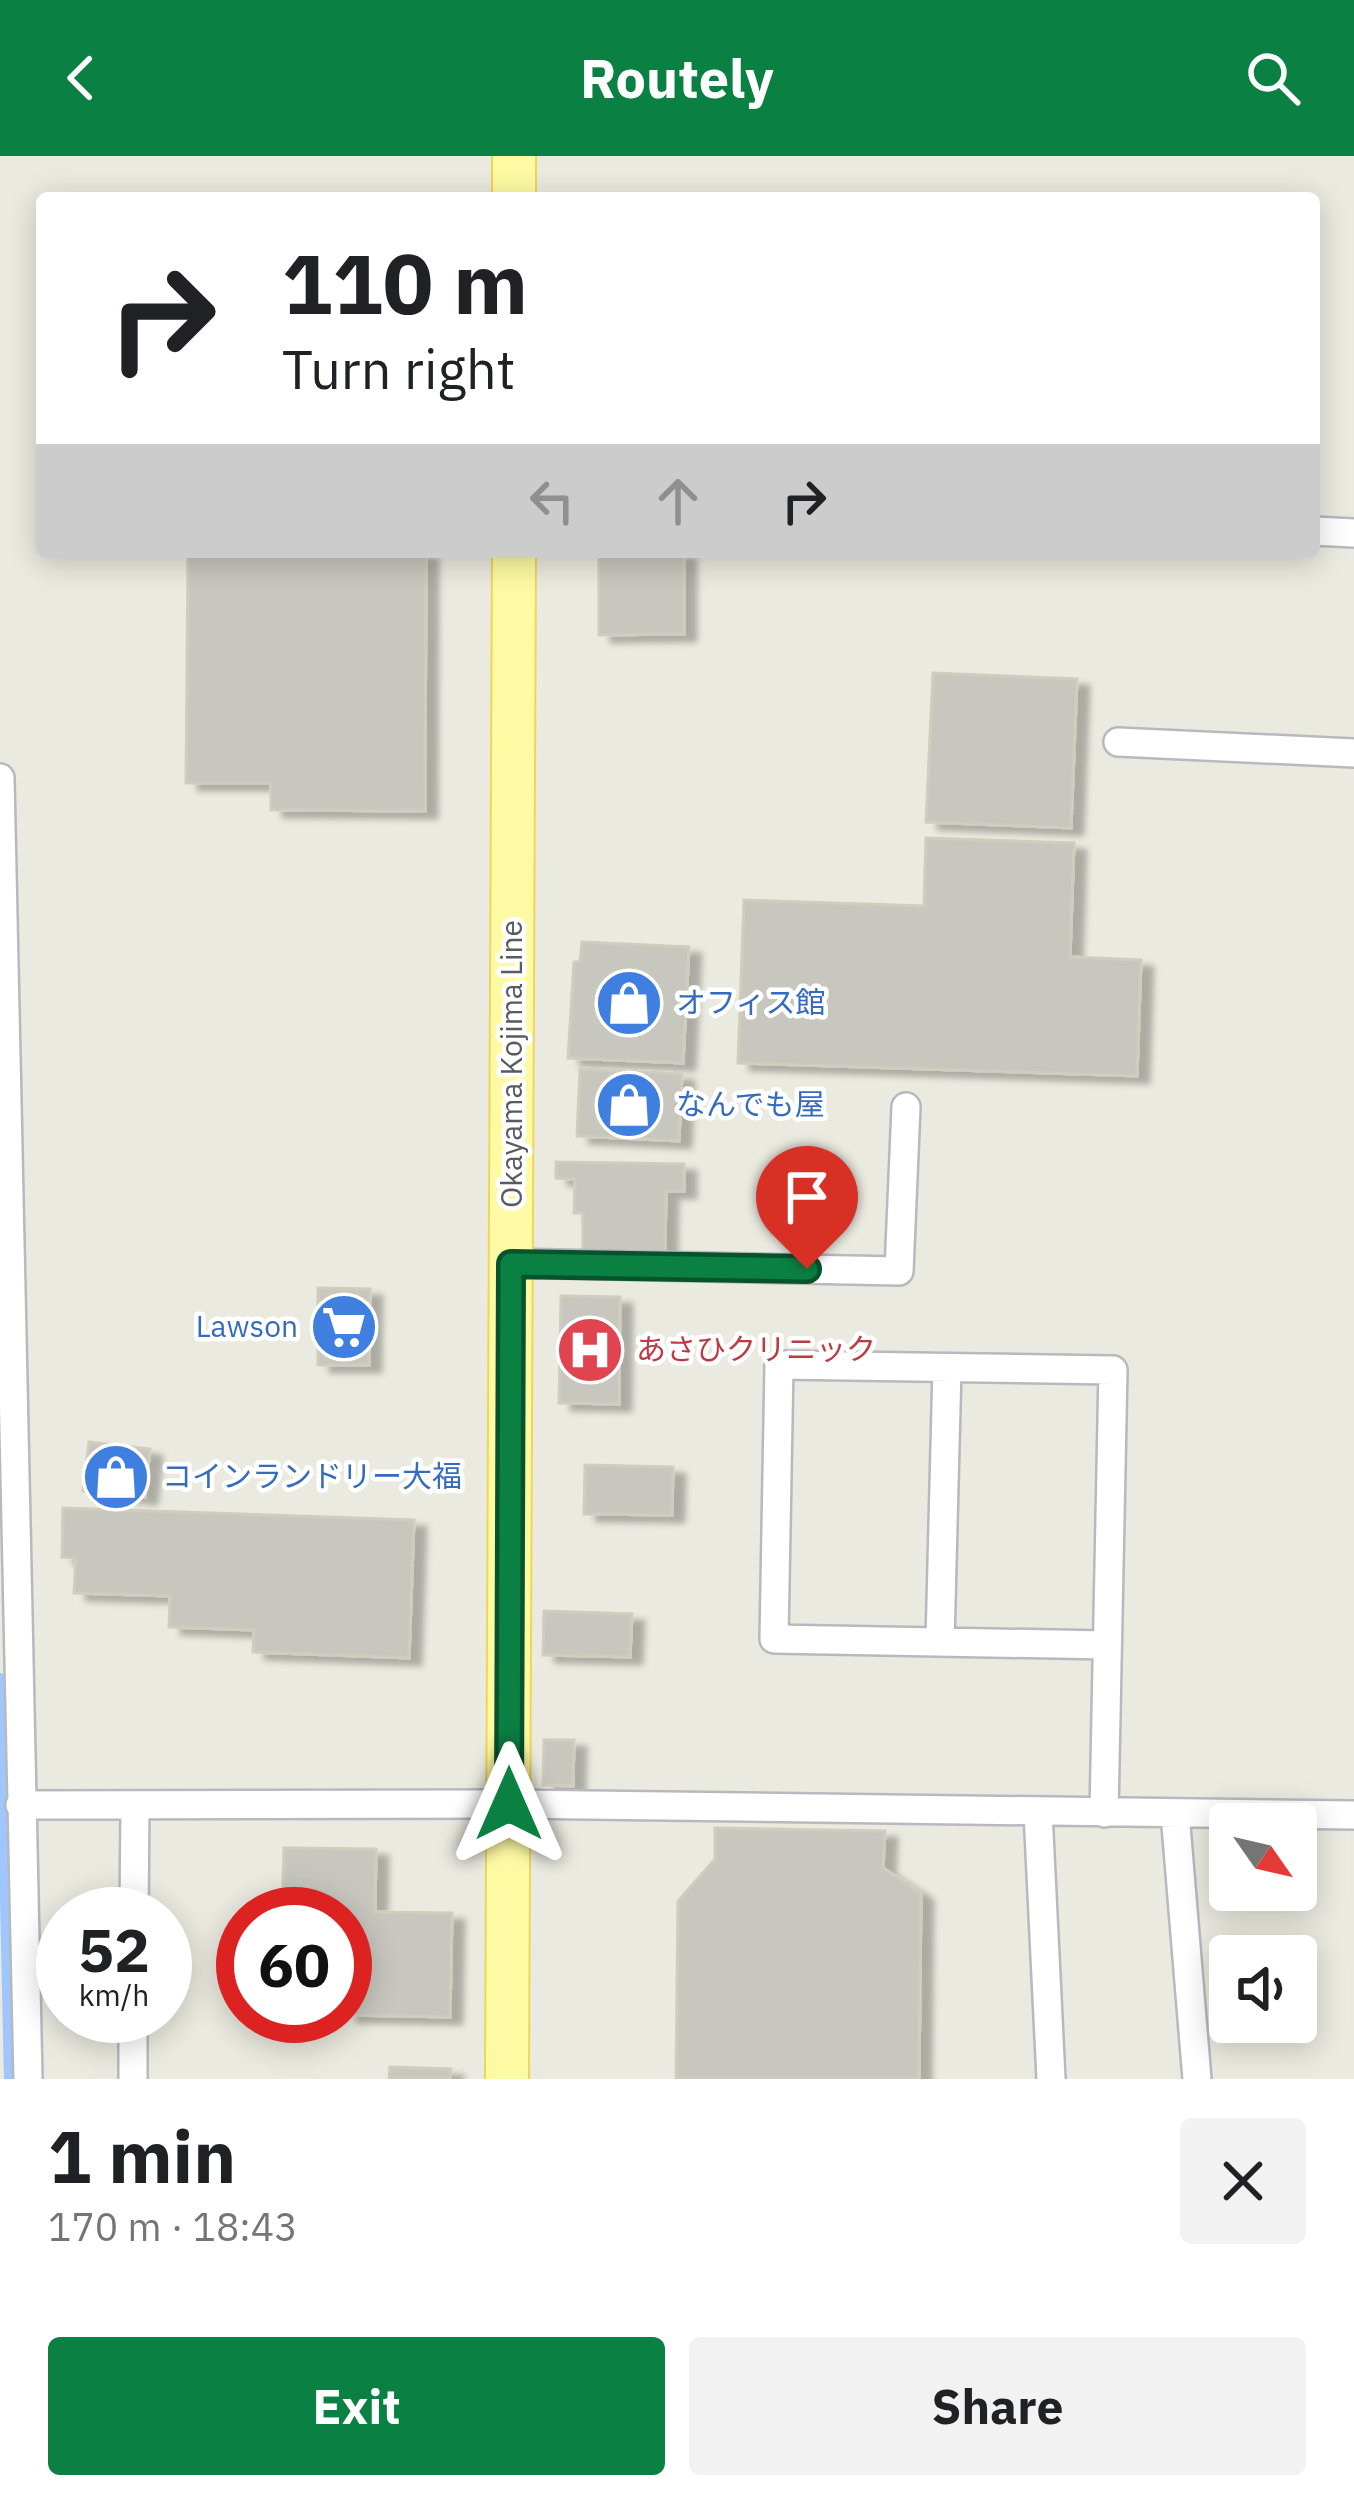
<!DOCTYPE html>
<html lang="en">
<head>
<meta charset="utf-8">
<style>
	:root { --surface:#fff; --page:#f2f2f2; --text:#202124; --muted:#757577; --accent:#0b8043 }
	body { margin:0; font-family:"IBM Plex Sans","Noto Sans JP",sans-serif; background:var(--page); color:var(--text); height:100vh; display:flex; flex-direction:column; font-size:45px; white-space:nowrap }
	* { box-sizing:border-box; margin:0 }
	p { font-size:39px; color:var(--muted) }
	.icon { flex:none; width:66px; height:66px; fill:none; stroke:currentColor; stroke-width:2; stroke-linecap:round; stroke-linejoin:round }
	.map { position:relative; height:1923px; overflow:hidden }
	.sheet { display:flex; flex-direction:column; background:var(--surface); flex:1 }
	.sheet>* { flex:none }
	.banner { position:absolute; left:36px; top:36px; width:1284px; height:366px; border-radius:12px; box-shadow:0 6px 30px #0003; background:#fff; color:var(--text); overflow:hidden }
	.needle { width:78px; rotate:124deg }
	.controls { position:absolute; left:1209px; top:1647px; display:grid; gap:24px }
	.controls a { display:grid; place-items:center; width:108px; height:108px; border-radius:12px; background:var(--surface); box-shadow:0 6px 30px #0003; font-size:60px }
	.speed { position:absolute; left:36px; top:1731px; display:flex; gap:24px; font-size:60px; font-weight:700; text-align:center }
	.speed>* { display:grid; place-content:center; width:156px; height:156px; border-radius:50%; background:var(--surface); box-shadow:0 6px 30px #0003; line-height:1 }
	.speed small { font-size:30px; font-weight:400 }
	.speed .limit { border:18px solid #d22; background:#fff; color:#111 }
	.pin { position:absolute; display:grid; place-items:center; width:102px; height:102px; color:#fff; margin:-123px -51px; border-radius:50% 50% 50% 0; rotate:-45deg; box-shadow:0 0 12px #0007 }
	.pin .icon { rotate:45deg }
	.me { position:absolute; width:132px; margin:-66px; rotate:0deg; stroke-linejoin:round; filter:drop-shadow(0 0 9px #0008) }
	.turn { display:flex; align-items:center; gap:42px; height:252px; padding:0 48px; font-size:54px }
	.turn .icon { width:156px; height:156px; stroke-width:2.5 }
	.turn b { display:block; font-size:84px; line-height:102px }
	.lanes { display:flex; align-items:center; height:114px; padding:0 48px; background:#0003; justify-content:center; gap:60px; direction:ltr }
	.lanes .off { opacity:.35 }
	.round { display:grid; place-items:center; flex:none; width:126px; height:126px; border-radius:12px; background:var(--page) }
	.headline { display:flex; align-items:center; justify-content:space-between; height:204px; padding:0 48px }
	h1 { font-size:72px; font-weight:700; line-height:90px }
	.action { display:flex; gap:24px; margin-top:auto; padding:24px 48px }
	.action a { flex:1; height:138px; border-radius:12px; background:var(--accent); color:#fff; font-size:48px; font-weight:700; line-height:138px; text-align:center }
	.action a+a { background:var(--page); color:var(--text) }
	header { display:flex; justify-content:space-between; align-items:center; height:156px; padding:0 48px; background:var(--accent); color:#fff; font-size:54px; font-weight:700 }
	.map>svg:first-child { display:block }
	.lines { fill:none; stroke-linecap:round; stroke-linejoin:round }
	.stream { stroke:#9fc7fd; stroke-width:10 }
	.building { fill:#c8c7bf; stroke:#d0cdbe; stroke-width:3; filter:url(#shadow) }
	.street-casing { stroke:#b8b9bf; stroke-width:32 }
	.primary-casing { stroke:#edd757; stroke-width:46 }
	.street { stroke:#fff; stroke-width:27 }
	.primary { stroke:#fdfaa3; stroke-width:42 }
	.route-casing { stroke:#07532c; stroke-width:30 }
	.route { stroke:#0b8043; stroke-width:21 }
	.labels { text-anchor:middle; stroke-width:9; stroke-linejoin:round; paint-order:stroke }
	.shop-label { font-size:30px; fill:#366cbe; stroke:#fff; text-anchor:start }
	.street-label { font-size:30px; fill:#595b61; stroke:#fff }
	.health-label { font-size:30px; fill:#be3a42; stroke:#fff; text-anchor:start }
</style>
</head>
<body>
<header><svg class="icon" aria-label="back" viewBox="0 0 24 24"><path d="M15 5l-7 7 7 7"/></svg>Routely<svg class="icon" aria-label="search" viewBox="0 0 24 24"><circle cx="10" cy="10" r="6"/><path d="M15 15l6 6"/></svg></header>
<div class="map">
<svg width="1354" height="1923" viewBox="0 0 1354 1923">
	<defs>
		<filter id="shadow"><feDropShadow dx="12" dy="7" stdDeviation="3" flood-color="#0004"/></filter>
	</defs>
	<rect width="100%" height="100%" fill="#ebeae0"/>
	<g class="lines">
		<!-- stream -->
		<path class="stream" d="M0,1522L9,1923"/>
	</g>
	<!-- building -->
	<path class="building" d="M188,396H426L425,655L271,654V627H186Z
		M599,396H684V478L599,479Z
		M933,517L1077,523L1071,672L926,666Z
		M926,682L1074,687L1070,801L1141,804L1137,920L738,907L744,744L924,750Z
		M582,786L689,791L683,907L568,902L574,806H580Z
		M580,913L682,918L679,985L577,980Z
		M556,1006L684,1008V1035H666L665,1095L583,1094V1057H574L575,1023L556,1022Z
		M318,1132L370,1133L369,1209H318Z
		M561,1140L620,1141L619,1248L559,1247Z
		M89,1286L150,1293L145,1341L83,1335Z
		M585,1309L673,1311L672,1359L584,1358Z
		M63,1352L414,1364L409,1502L253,1496L254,1474L169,1471L170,1440L74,1437L76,1402L62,1401Z
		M544,1455L632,1458L630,1501L543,1499Z
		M544,1584H574L573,1630L543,1629Z
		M715,1672L885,1675L883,1712L921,1737L919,1923H676L678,1745L715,1703Z
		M284,1692L376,1693L375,1756L452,1757L450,1861L345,1859V1758H282Z
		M390,1911L451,1913L450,1923H389Z"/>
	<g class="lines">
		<!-- street casing -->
		<g class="street-casing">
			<path id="street" d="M1314,375L1354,377
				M1118,586L1354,597
				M0,622L28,1923
				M511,1107L899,1115L906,951
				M940,1486L947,1212
				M20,1649L509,1648L1354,1659
				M1038,1656L1051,1923
				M1104,1657L1113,1214L779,1209L774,1483L1107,1489
				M1175,1657L1197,1923
				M134,1758L135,1649
				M133,1923V1860"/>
		</g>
		<!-- primary casing -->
		<g class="primary-casing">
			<path id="primary" d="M514,42V0
				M507,1923L514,396"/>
		</g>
		<!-- street -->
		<use href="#street" class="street"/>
		<!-- primary -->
		<use href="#primary" class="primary"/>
	</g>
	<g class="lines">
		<!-- route casing -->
		<g class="route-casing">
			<path id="route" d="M509,1648L511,1108L807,1113"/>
		</g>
		<!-- route -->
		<use href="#route" class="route"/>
	</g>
	<!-- icons -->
	<defs>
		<g id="shop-disc" transform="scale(3.45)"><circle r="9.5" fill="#3f7fe0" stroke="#fff"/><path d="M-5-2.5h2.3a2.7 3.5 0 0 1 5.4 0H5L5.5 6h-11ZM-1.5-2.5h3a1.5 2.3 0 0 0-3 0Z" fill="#fff"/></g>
		<g id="supermarket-disc" transform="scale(3.45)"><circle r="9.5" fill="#3f7fe0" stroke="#fff"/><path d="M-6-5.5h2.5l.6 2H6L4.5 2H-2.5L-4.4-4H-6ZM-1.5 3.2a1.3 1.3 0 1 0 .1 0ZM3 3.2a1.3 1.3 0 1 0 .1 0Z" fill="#fff"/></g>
		<g id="hospital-disc" transform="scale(3.45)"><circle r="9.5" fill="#e0444e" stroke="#fff"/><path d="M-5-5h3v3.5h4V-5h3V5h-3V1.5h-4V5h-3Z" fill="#fff"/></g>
	</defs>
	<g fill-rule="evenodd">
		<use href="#shop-disc" x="629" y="847"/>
		<use href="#shop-disc" x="629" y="949"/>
		<use href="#supermarket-disc" x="344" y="1171"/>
		<use href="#hospital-disc" x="590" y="1194"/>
		<use href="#shop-disc" x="116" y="1321"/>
	</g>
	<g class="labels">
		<!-- shop labels -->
		<g class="shop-label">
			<text x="676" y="857">オフィス館</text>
			<text x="676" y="959">なんでも屋</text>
			<text x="298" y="1181" text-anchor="end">Lawson</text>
			<text x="162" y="1331">コインランドリー大福</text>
		</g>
		<!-- street labels -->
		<g class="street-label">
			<text transform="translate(512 908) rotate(-90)" y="10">Okayama Kojima Line</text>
		</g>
		<!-- health labels -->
		<g class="health-label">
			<text x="636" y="1204">あさひクリニック</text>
		</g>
	</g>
</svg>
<div class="controls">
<a><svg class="needle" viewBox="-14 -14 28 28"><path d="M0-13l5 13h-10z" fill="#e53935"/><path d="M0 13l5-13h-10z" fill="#757577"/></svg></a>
<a><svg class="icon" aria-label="sound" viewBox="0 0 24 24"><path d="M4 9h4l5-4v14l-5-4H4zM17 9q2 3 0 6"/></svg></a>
</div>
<div class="speed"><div>52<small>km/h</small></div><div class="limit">60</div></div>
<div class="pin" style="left:807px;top:1113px;background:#d93025"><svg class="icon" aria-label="arrive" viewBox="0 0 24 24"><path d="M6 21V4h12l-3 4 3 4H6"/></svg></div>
<svg class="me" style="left:509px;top:1648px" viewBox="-20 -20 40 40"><path d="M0-17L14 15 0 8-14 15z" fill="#0b8043" stroke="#fff" stroke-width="4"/></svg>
<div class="banner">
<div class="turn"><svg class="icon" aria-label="right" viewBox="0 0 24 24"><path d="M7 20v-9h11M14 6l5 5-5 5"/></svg><div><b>110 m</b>Turn right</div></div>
<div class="lanes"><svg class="icon off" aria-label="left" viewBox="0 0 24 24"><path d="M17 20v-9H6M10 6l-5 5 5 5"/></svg><svg class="icon off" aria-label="ahead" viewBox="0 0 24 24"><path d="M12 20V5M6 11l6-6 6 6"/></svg><svg class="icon" aria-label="right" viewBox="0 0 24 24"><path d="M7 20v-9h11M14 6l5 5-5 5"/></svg></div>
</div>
</div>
<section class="sheet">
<div class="headline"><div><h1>1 min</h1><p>170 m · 18:43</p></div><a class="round"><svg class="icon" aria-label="close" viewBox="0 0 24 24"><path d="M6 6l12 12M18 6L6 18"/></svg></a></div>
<div class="action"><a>Exit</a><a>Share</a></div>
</section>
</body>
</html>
